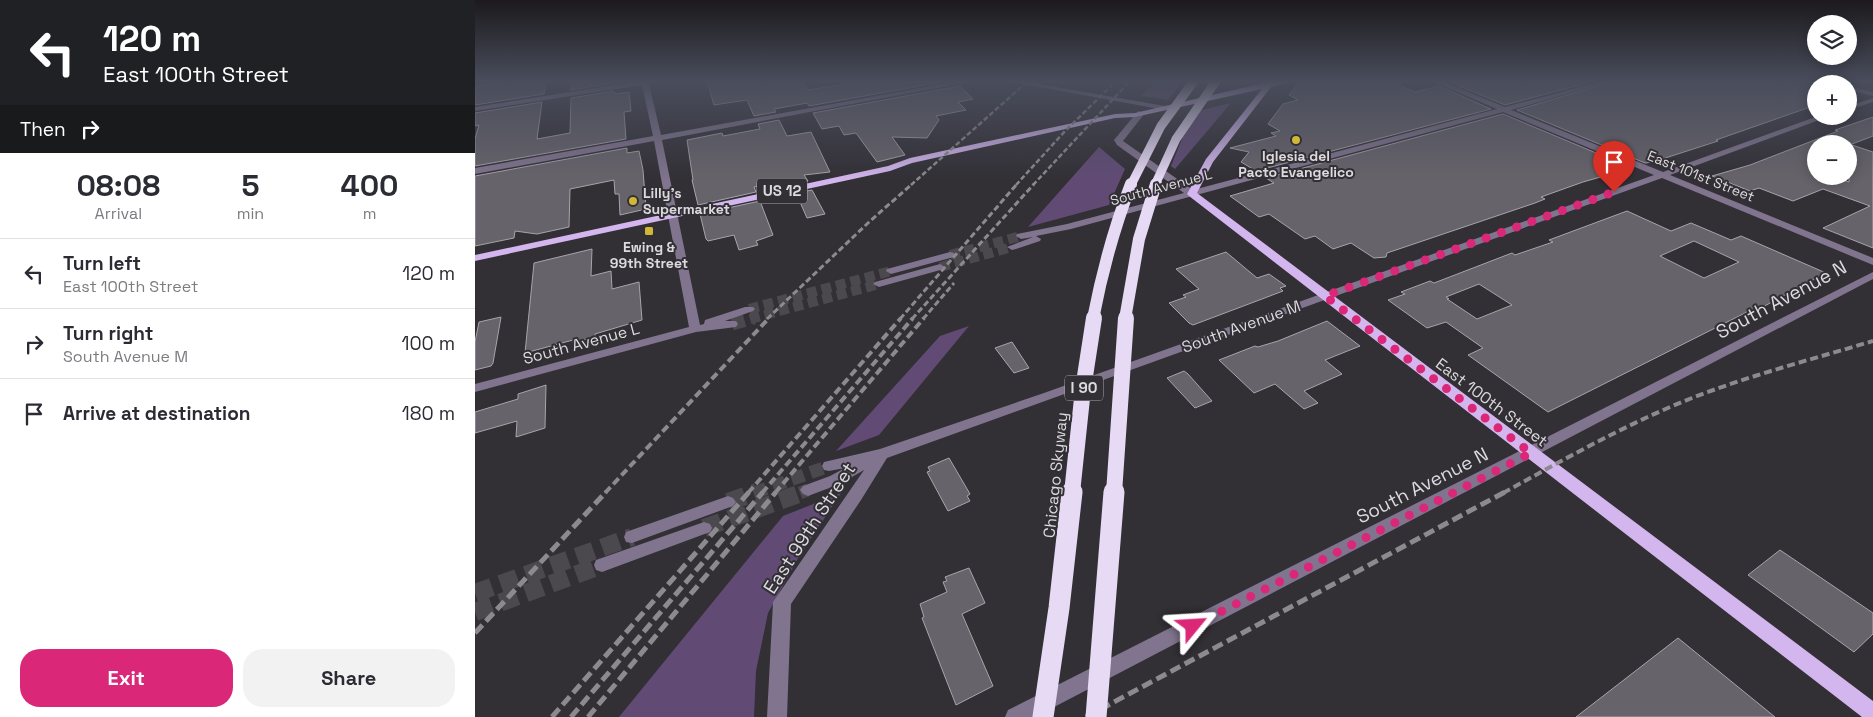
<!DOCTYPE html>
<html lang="en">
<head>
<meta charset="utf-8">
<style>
	:root { --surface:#fff; --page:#f2f2f3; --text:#2b2b33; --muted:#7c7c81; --line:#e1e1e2; --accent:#db2777 }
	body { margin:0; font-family:"Space Grotesk",sans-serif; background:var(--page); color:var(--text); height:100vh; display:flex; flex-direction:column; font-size:19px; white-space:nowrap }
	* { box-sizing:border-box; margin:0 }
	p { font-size:16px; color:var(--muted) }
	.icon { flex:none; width:28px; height:28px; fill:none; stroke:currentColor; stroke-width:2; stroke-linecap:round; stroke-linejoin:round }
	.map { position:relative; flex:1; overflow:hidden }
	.drawer { display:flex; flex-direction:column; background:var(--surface); width:475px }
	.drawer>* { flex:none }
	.top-card { background:#202124; color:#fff; overflow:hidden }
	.tools { position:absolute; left:1332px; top:15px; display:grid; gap:10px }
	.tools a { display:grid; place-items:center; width:50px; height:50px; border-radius:50%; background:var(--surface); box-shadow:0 2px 12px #0003; font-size:25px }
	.pin { position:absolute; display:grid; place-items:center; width:42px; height:42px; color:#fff; margin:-51px -21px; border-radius:50% 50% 50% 0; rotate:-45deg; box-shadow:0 0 5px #0007 }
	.pin .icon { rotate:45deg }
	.me { position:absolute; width:55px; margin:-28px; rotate:63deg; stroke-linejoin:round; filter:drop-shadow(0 0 4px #0008) }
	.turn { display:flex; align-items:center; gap:18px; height:105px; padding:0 20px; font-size:22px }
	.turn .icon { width:65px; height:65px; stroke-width:2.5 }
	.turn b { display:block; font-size:35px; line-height:42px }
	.then { display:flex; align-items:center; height:48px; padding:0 20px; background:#0003; gap:10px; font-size:19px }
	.eta { display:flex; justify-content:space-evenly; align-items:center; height:85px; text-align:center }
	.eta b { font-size:30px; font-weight:700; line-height:35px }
	.primary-button { display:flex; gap:10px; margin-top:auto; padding:10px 20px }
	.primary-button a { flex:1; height:58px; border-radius:20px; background:var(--accent); color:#fff; font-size:20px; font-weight:700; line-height:58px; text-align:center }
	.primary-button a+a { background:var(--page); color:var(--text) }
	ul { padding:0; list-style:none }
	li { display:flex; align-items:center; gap:15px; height:70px; padding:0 20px; border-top:1px solid var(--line) }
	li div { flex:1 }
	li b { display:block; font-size:19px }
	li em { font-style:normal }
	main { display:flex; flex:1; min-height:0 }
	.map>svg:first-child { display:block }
	.green { fill:#614b75 }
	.building { fill:#67636a; stroke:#a7a4ab; fill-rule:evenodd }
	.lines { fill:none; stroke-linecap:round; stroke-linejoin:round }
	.minor-tunnel-far2 { stroke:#4c494e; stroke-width:10; stroke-dasharray:10 5; stroke-linecap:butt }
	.minor-tunnel-far1 { stroke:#4c494e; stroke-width:13; stroke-dasharray:13 7; stroke-linecap:butt }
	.minor-tunnel { stroke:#4c494e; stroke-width:18; stroke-dasharray:18 9; stroke-linecap:butt }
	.minor { fill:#81748e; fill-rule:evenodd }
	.major { fill:#d2b6ed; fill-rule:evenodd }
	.rail-far3 { stroke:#8c8a8e; stroke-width:2.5; stroke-dasharray:5 2.5; stroke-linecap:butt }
	.rail-far2 { stroke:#8c8a8e; stroke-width:3; stroke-dasharray:6 3; stroke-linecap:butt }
	.rail-far1 { stroke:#8c8a8e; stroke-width:4; stroke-dasharray:8 4; stroke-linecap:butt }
	.rail { stroke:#8c8a8e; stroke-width:5; stroke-dasharray:11 5; stroke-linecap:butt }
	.highway-bridge-far3 { stroke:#e7daf5; stroke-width:9 }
	.highway-bridge-far2 { stroke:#e7daf5; stroke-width:12 }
	.highway-bridge-far1 { stroke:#e7daf5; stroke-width:16 }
	.highway-bridge { stroke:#e7daf5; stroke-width:21 }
	.route { stroke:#db2777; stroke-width:9; stroke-dasharray:0 16.2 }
	.poi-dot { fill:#d1b736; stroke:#322f35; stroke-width:2 }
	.labels { text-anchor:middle; stroke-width:4; stroke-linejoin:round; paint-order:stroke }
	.far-poi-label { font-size:14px; font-weight:bold; fill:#dcdade; stroke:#322f35 }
	.far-street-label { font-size:14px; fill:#dcdade; stroke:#322f35 }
	.shield { fill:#322f35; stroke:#a9a7ab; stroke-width:1 }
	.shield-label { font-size:15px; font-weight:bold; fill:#dcdade }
	.street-label { font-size:16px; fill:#dcdade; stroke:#322f35 }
	.near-street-label { font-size:19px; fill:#dcdade; stroke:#322f35 }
</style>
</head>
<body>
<main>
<section class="drawer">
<div class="top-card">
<div class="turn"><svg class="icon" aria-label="left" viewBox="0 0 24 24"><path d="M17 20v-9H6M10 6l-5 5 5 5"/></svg><div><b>120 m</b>East 100th Street</div></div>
<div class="then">Then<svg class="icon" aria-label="right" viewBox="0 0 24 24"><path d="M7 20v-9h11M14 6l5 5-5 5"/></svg></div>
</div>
<div class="eta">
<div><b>08:08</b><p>Arrival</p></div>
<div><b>5</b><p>min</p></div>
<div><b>400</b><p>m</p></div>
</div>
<ul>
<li><svg class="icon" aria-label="left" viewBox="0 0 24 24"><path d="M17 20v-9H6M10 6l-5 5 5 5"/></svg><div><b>Turn left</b><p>East 100th Street</p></div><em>120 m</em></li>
<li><svg class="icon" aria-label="right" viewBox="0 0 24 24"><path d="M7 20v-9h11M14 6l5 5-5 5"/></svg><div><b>Turn right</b><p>South Avenue M</p></div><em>100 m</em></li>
<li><svg class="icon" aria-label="arrive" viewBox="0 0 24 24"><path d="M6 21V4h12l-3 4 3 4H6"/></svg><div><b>Arrive at destination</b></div><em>180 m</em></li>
</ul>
<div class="primary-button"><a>Exit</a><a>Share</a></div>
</section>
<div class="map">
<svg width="1398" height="717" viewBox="0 0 1398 717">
	<rect width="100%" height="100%" fill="#322f35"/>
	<!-- green -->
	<path class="green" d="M681,81H708L693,100L666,96Z
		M756,103L700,169L696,166L718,112Z
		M624,147L650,169L634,205L553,227Z
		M494,326L404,435L361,451L465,336Z
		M366,493L322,560L293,613L281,671L279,717H144L308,516Z"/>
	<!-- building -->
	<path class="building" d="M34,81H71L69,94L0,105V86Z
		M97,81H138V83L96,90Z
		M232,81H327L333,90L369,84L367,81H473L334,106L332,103L299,109L301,112L279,116L272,100L239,105Z
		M825,81H914L940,92L964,86L1016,109L781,171L766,162L774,152L755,148L801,136L796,133L805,131L793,124L808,104L823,100L814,95Z
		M987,81H1120L1030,105L977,83Z
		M1140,81H1341V105L1241,140L1243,141L1178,162L1170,163L1042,110Z
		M485,86L498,99L483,102L491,110L461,116L464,120L452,138L417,137L430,155L402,162L381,133L369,135L364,126L347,129L338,113Z
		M139,91L140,94L154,92L156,111L149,112L151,139L0,166V139L4,125L0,126V113L67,102L62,139L95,133L96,98Z
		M1028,114L1157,168L1108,182L1066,197L1070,199L1060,203L912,253L911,257L899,258L876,243L858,249L840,236L830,239L794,214L784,217L755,196L799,183L791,178Z
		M1398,117V136L1377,144H1341V176H1358L1374,182V144L1398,152V248L1348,228L1395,206L1348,189L1318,201L1284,188L1275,191L1237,176L1275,165L1363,131L1360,130Z
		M304,120L312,136L336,132L355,172L329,175L333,181L317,185L315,180L279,187L281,192L223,205L217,180H218L212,140L247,133L248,136L285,129L283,124Z
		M152,148V153L164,151L168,170L171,209L145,215L144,194H140L139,180L95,189L94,227L62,234L40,231L39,238L0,246V176Z
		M337,190L350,214L332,218L321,193Z
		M285,201L298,235L281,241L283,245L264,250L259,235L233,241L231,239L225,214Z
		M1152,211L1196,231L1216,223L1256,240L1266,236L1351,273L1284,309L1276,310L1073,412L993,355L1008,348L971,322L952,328L913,300L930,294L926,292L955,281L959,283L1037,253L1040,255L1078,242L1074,240ZM1219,241L1264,262L1229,278L1185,256ZM1004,284L1037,305L1002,319L972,299H974L971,297Z
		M117,249L116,276L136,271L137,289L164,282L167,320L120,334V337L98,343V340L50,353L59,263Z
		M751,252L782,278L794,274L811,286L805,288L808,291L787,299L718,325L714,323L694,303L711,297L708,295L724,289L701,269Z
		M26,317L18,363L16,366L0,370V342L4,322Z
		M852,321L885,346L850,360L867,374L829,391L843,403L829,409L800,384L779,393L744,360L780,346L783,347L803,341Z
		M537,342L554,368L539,373L520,348Z
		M709,371L713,374L737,401L720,408L692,378Z
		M71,385L70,428L41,437L42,421L0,433V412L43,399V394Z
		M474,458L495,494L492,496L495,501L473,511L452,472L455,471L453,467Z
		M1305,550L1398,613V634L1379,652L1273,575Z
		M494,568L510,603L487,614L518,686L481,705L447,618L449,617L445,604L472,592L468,582L472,581L470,577Z
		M1203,638L1300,717H1101Z"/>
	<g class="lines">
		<!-- minor-tunnel-far2 -->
		<path class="minor-tunnel-far2" d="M475,255L546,236
			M465,267L537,247
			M274,309L416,271
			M275,319L404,284"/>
		<!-- minor-tunnel-far1 -->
		<path class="minor-tunnel-far1" d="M257,324L279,318
			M279,493L354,466
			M325,493L333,490"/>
		<!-- minor-tunnel -->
		<path class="minor-tunnel" d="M253,502L282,492
			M229,528L329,492
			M0,593L157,537
			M0,612L127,565"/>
		<!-- minor -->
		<path class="minor" d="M164,81H181L174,84L186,135L484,81H499L187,140L225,325L229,324L230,320L270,307H278L280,309L278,311L250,321H261L263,324L261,327L221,332L0,392V384L214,327L179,141L0,174V168L178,136L167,85L0,111V107Z
			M532,81H547L690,106L694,108L690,110Z
			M957,81H966L1030,107L1127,81H1138L1036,110L1188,172L1343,116H1355L1195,175L1398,258V265L1187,178L412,458L386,500L316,604L312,717H292L298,602L389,470L365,484L333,496L328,494L325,490L328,486L355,476L370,468L354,471L349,470L347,466L349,462L405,449L569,393L1179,175L1028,112L596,229L561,236L566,239L565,241L541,249L537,250L532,247L558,237L546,239L541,236L542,234L592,224L709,193L642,145L639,140L663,111L670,113L648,141L718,190L1022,109Z
			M1348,81H1358L1363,84H1352Z
			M1374,86L1398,92V96L1374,90Z
			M1398,98V102L1374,110V106Z
			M475,252L479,253L480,255L479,257L416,274L411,271L412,269Z
			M465,264L470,267L469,269L404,287L398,284L400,282Z
			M1398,272V279L560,717H530L533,710Z
			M253,496L258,498L261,502L258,506L157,543L151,542L149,537L151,532Z
			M229,522L235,524L237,528L235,532L127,572L121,570L119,565L121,560Z"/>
		<!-- major -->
		<path class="major" d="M797,81H816L796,87L738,162L722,193L1398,701V717H1387L714,196L712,194L731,159L787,89L660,117L640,118L437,163L415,171L0,261V255L413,166L435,158L640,114L660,113Z"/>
		<!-- rail-far3 -->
		<path class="rail-far3" d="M436,185L553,81
			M541,185L591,130L641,81
			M558,185L655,81"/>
		<!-- rail-far2 -->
		<path class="rail-far2" d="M292,319L393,223L437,184
			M425,319L542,184
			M437,319L559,184
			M448,319L479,283"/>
		<!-- rail-far1 -->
		<path class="rail-far1" d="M130,493L294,318
			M273,493L426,318
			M287,493L438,318
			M300,493L449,318
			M1028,493C1090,459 1151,424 1217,398C1276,375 1338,359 1398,341"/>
		<!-- rail -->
		<path class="rail" d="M0,633L131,492
			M77,717L274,492
			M96,717L288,492
			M113,717L301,492
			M611,717L1030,492"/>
		<!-- highway-bridge-far3 -->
		<path class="highway-bridge-far3" d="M656,185L686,126L719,81
			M680,185L701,139L741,81"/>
		<!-- highway-bridge-far2 -->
		<path class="highway-bridge-far2" d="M618,319C627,272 639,228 656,184
			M650,319L664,239L681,184"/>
		<!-- highway-bridge-far1 -->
		<path class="highway-bridge-far1" d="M597,493L608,389L619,318
			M639,493L651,318"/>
		<!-- highway-bridge -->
		<path class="highway-bridge" d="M568,717L584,608L597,492
			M621,717L639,492"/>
	</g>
	<!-- sky -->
	<linearGradient id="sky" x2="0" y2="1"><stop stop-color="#1c1a1d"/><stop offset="0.45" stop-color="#494d5c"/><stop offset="1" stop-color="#494d5c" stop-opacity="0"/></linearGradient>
	<rect width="1398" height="181" fill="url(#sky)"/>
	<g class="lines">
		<!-- route -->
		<path class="route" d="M718,626L1056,453L850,296L1139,192"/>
	</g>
	<!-- markers -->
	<g class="poi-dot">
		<circle cx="821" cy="140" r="5"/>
		<circle cx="158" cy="201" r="5"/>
		<rect x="169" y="226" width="10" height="10" rx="2.5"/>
	</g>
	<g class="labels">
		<!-- far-poi labels -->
		<g class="far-poi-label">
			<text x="821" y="161">Iglesia del<tspan x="821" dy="16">Pacto Evangelico</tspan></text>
			<text x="168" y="198" text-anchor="start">Lilly's<tspan x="168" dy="16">Supermarket</tspan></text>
			<text x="174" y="252">Ewing &amp;<tspan x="174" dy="16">99th Street</tspan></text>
		</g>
		<!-- far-street labels -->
		<g class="far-street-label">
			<text transform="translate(1226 176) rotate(22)" y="5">East 101st Street</text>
			<text transform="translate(686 187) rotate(-15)" y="5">South Avenue L</text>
		</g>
		<!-- shield labels -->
		<g class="shield">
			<rect x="282" y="178.5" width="50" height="25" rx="4"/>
			<rect x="590" y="375.5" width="38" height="25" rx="4"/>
		</g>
		<g class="shield-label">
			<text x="307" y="196">US 12</text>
			<text x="609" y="393">I 90</text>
		</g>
		<!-- street labels -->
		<g class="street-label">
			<text transform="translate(766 326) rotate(-20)" y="6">South Avenue M</text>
			<text transform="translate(106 343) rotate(-15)" y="6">South Avenue L</text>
			<text transform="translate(1017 402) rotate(37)" y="6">East 100th Street</text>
			<text transform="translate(580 475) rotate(-84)" y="6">Chicago Skyway</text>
		</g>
		<!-- near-street labels -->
		<g class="near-street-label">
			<text transform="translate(1306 299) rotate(-28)" y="7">South Avenue N</text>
			<text transform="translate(947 485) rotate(-27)" y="7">South Avenue N</text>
			<text transform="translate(334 528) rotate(-57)" y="7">East 99th Street</text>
		</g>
	</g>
</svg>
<div class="tools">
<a><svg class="icon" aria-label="layers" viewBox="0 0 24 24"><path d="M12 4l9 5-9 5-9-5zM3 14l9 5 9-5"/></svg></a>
<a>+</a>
<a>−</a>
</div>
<div class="pin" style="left:1139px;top:192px;background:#d93025"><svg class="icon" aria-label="arrive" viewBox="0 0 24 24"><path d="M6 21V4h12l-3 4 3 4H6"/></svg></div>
<svg class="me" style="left:718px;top:626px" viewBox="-20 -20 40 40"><path d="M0-17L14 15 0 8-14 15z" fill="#db2777" stroke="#fff" stroke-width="4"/></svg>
</div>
</main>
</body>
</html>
